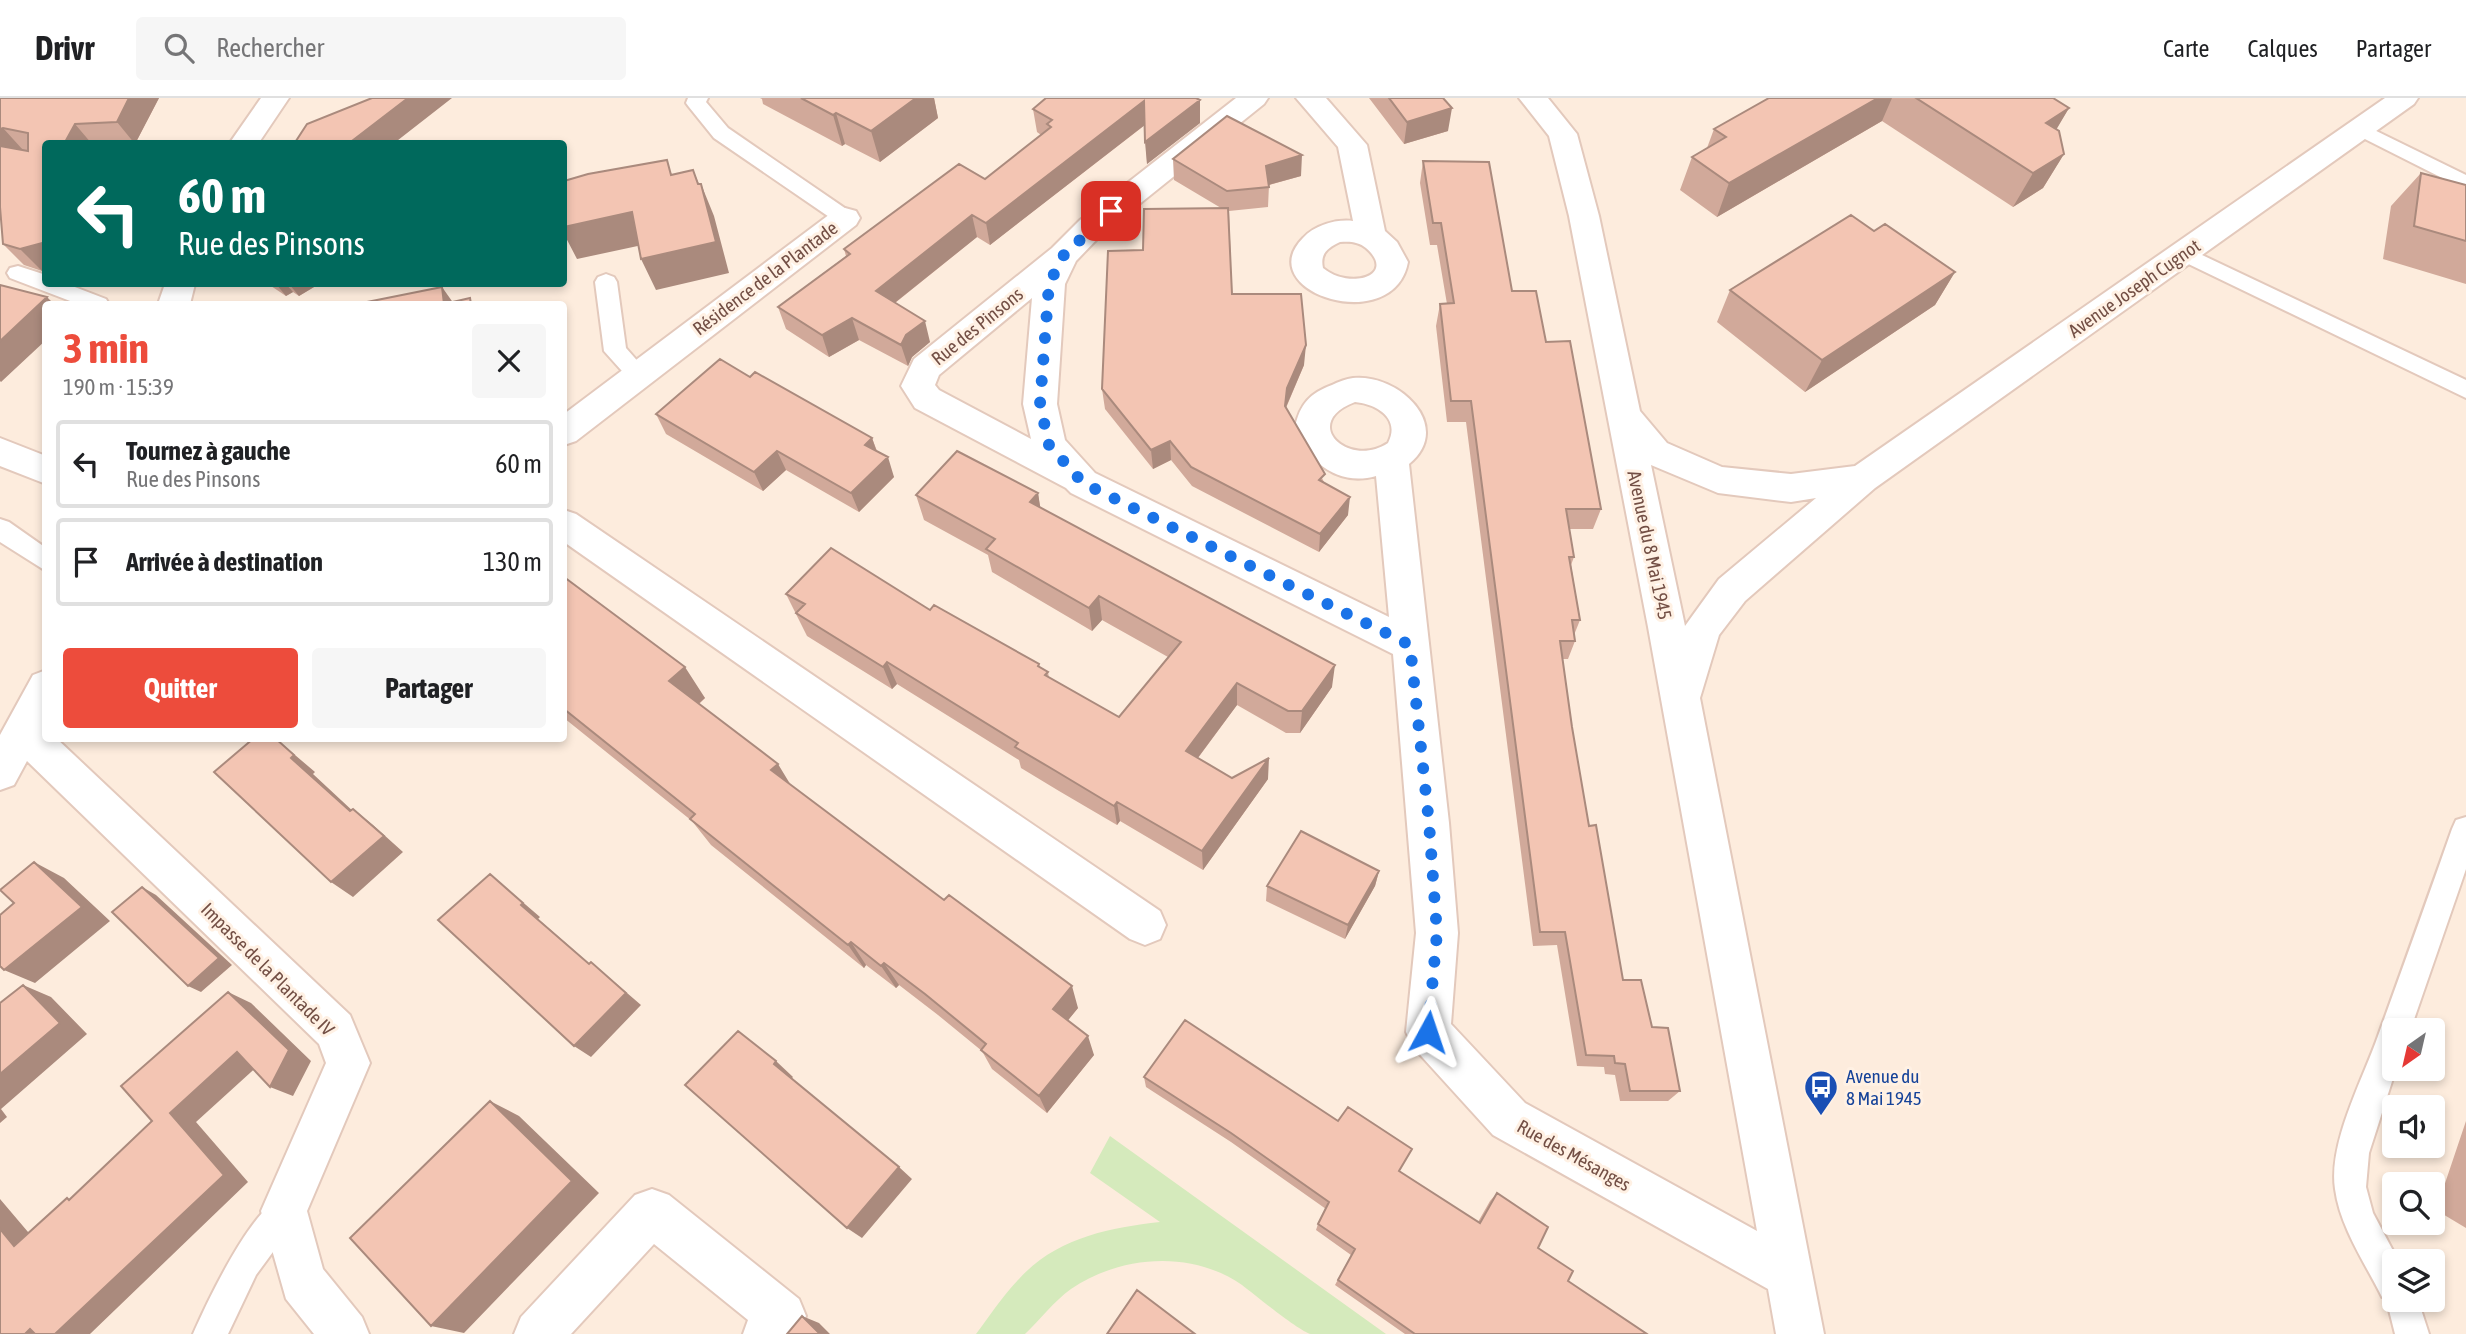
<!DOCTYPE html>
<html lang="fr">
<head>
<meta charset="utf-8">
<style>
	:root { --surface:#fff; --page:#f6f6f6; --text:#202124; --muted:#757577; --line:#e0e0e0; --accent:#ed4c3c }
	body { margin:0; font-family:"Asap Condensed",sans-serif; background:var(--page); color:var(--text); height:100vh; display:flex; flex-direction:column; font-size:26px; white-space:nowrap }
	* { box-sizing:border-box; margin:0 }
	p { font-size:23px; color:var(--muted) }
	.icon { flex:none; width:38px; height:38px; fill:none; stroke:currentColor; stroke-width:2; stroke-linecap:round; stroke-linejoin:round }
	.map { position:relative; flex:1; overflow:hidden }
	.details { position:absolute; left:42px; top:203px; width:525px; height:441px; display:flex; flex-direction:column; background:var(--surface); border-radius:7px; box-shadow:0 4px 10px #0003 }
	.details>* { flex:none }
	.guide { position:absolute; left:42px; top:42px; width:525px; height:147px; border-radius:7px; box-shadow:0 4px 10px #0003; background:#00695c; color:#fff; overflow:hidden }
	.needle { width:46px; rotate:214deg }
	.buttons { position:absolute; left:2382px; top:920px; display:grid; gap:14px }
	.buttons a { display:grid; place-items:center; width:63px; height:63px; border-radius:7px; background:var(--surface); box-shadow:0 4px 10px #0003; font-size:35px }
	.pin { position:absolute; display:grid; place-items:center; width:60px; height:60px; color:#fff; margin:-30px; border-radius:14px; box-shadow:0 4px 10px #0006 }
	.me { position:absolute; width:77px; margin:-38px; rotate:5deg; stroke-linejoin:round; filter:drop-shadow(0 0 5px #0008) }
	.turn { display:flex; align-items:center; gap:24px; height:147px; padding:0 21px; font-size:32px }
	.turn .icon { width:91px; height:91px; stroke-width:2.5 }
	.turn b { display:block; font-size:49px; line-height:60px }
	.round { display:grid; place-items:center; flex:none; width:74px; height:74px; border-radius:7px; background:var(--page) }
	.head { display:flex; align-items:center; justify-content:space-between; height:119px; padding:0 21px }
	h1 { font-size:42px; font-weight:700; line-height:52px; color:var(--accent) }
	.primary-button { display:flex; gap:14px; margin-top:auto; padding:14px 21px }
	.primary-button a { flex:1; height:80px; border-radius:7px; background:var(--accent); color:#fff; font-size:28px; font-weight:700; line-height:80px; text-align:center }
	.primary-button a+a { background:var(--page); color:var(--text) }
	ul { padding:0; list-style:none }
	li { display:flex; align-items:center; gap:21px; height:88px; margin:0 14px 10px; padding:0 7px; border:4px solid var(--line); border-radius:7px }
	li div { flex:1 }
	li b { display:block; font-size:26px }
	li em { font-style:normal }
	header { display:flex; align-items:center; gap:42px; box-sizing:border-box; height:98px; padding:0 35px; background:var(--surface); border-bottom:2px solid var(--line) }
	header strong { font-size:33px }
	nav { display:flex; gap:38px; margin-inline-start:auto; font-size:24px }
	.search { width:490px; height:63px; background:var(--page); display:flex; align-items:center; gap:18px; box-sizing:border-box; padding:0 24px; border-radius:7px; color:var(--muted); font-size:26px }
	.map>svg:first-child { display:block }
	.green { fill:#d5eabc }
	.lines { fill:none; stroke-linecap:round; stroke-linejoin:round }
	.service-casing { stroke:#e3c9bc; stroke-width:4 }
	.minor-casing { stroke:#e3c9bc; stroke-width:4 }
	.service { fill:#fff; fill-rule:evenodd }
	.minor { fill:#fff; fill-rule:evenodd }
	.wall { fill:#d1a99a }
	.shaded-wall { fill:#aa8a7d }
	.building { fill:#f3c5b3; stroke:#aa8a7d; stroke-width:2 }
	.route { stroke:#1a73e8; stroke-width:12; stroke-dasharray:0 21.6 }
	.labels { text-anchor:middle; stroke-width:6; stroke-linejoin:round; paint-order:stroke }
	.street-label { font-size:19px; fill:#734f45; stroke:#fff1e4 }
	.transit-label { font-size:19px; fill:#164399; stroke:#fff1e4; text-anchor:start }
</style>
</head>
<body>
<header>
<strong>Drivr</strong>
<div class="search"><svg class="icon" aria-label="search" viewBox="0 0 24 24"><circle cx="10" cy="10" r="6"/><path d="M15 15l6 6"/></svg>Rechercher</div>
<nav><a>Carte</a><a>Calques</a><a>Partager</a></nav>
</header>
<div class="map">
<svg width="2466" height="1236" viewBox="0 0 2466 1236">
	<rect width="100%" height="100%" fill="#fdecdd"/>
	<!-- green -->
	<path class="green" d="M1110,1038L1386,1236C1364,1236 1332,1236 1311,1236C1299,1233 1255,1197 1242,1187C1192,1152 1121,1157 1071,1191C1054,1203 1040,1222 1025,1236H976C990,1218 1003,1197 1019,1181C1056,1140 1108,1130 1160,1124L1090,1075Z"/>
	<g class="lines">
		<!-- service casing -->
		<g class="service-casing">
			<path id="service" d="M688,0H708L706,4L728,30L852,115L855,120L852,125H838L714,40L689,9L686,5Z
				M2360,25L2466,77V92L2353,35L2350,31L2353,27Z
				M2183,148L2466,282V300L2176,160L2172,155L2176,150Z
				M18,168L46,177V186H67L106,201L109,206H78L10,180L7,175L10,170Z
				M606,176L614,179L617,184L626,250L649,276L646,282L638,284L630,282L604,253L595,184L598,179Z
				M0,421L9,424L46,450V473L0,444Z
				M2466,719V771L2410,933H2394L2396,971L2369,1055L2366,1089L2373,1115L2399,1164H2394V1202H2418L2429,1236H2395L2386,1200L2382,1199C2365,1165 2340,1129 2335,1091C2328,1045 2363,981 2378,938C2403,869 2428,800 2452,731L2456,722Z
				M284,1097L295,1102L300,1113L295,1124L256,1177L228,1236H193C208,1202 251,1111 284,1097Z"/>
		</g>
		<!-- minor casing -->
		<g class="minor-casing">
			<path id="minor" d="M261,0H289L258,46H229Z
				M1236,0H1268L1264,6L1102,136L1076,163L1065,186L1057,306L1065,342L1095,375L1389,519L1376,378C1338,389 1306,363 1295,329C1300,306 1310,295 1332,287C1338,284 1346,281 1353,280C1398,275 1455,328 1409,366L1449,725L1458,835L1451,926L1525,1005L1757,1133L1648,529L1569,118L1549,38L1519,0H1548L1577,36L1599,118L1640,313L1667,345L1722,369L1791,376L1855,368L2385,0H2418L2414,6L1875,390L1745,503L1719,537L1700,600L1824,1236H1776L1768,1191L1493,1037L1413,949L1406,934L1416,835L1393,556L1071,395L1066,390L915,310L901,288L914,261L1052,150L1080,122ZM1032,200L1023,306L1031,341L939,292L935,287L939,277ZM1355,304C1376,306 1401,320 1388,345C1349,371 1299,325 1355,304ZM1651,367L1718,395L1791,404L1816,400L1719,481L1685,528Z
				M1296,0H1326L1367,47L1385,133L1397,144L1408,164C1394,240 1250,194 1303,140C1315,127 1336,121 1353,123L1338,49ZM1340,144C1350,143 1359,144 1366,150C1398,178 1349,192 1323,170C1320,156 1327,150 1340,144Z
				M845,110L856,113L860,120L856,127L576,343L564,347V316L834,113Z
				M165,186H195L190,206H158Z
				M0,340L46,358V386L0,368Z
				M564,412L576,416L1160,813L1166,827L1160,841L1145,847L1130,841L564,444Z
				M46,572V640H56L350,917L370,965L307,1113L323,1171L362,1219L369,1236H314L286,1201L261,1113L326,965L319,946L27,663L14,687L0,692V637L33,577Z
				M652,1091L669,1097L799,1201L806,1218L798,1236H743L748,1222L654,1146L571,1236H514L521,1219L635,1097Z"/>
		</g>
		<!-- service -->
		<use href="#service" class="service"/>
		<!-- minor -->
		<use href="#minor" class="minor"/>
	</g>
	<!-- wall -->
	<path class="wall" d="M0,0H159L135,46H46V172L42,173L24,167L3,146Z
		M760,0H934L938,20L880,64L845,46L842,48L763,6L762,1Z
		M1369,0H1443L1448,33L1404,46Z
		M1769,0H2053L2069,10L2056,31L2064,56L2043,90L2013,109L1882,23L1717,119L1680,92L1692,59L1707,50L1714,31Z
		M1033,11L1200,25L1147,66L1145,27L990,147L977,139L895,205L930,244L912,259L908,268L859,242L829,259L786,231L778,209L846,158L844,151L985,81L1041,37L1037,34Z
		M1173,61L1301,78L1269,87L1268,109L1229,113L1232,196L1304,267L1286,310L1324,384L1348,417L1319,454L1192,388L1171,362L1153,371L1105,311L1102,291L1143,152L1221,110L1174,82Z
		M1423,63L1546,244L1601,411L1593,431H1569L1574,459L1571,467L1580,522L1574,537L1575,543L1568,561H1562L1572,629L1589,728L1623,882L1652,929L1680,993L1668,1003H1620L1615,977L1605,976L1604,969L1577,968L1557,847L1533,848L1466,324H1447L1436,228L1440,206H1447L1437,147H1430L1420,85Z
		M2421,75L2466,87V186L2383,161L2391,108Z
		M1874,133L1955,174L1935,207L1805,294L1717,224L1730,192Z
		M268,186H319L299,198L293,194L286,198Z
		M750,279L872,340L877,353L894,379L859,414L786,372L763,393L666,336L656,316Z
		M1038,395L1040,410L1332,589L1300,635H1286L1237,607L1198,660L1232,680L1268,681L1203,772L1120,723L1117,727L1059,693L1021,670L1019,662L897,586L892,591L807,538L786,496L930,512L1039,566L1040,569L1048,574L1049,580L1119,619L1168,559L1102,522L1092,533L992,474L988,457L924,422L916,397Z
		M564,479L705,600L699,606L790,687L1078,910L1068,922L1094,957L1047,1015L992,971L982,953L938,917L899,887L896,890L866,867L864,870L711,747L692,723L564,620Z
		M1379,773L1375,788L1345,841L1266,803L1267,788Z
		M1144,979L1399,1073L1478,1124L1490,1103L1497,1095L1538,1150L1568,1183L1647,1236H1405L1335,1187L1351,1157L1316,1132L1318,1126L1326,1111L1231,1044L1146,989Z
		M2466,1023V1130L2436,1112Z"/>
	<!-- shaded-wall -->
	<path class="shaded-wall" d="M129,0H159L135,46L117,24Z
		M408,0H452L393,46H348Z
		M916,0H934L938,20L880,64L871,33Z
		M1878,0H1892L1882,23L1717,119L1729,85Z
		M1200,2V25L1147,66L1145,44Z
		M1144,3L1146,26L990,147L986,125Z
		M1452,10L1448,33L1404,46L1407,24Z
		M2069,10L2049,44L2046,25Z
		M836,15L845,46L842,48L833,17Z
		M75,26L92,46H64Z
		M3,30L23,52L0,53V31Z
		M2064,56L2043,90L2013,109L2033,75Z
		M1302,57L1301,78L1265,88L1266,68Z
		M693,72L705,100L701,86L714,118L729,175L656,192L641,161L698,86Z
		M632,114L647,146L577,161L564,136V129Z
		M972,117L977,139L882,215L876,193Z
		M46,144V172L42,173L20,151Z
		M1955,174L1935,207L1805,294L1822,262Z
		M276,186H286L293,194L286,198Z
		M289,186H319L299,198Z
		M442,189L454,206H444Z
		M47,199L54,206H46V242L1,284L0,283V243Z
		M852,220L859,242L829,259L822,237Z
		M925,223L930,244L912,259L908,268L901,247L906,237Z
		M1306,247L1304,267L1286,309L1285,308L1287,290Z
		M872,340L879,360L865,347Z
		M1170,343L1171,362L1153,371L1151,352Z
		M777,353L786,372L763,393L754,374Z
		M888,359L894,379L859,414L851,395Z
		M1038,395L1042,420L1030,404Z
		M1350,399L1348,417L1319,454L1320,436Z
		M1099,498L1102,522L1092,533L1089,510Z
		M887,564L897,586L892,591L883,569Z
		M1335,567L1332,589L1300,635L1302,613Z
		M685,569L705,600L690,613L669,583Z
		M1237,585V607L1188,673L1186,653Z
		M275,640L315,674L313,676L370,729L350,713L291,660Z
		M1269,660L1268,681L1203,772L1202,753Z
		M778,666L795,694L771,672Z
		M1117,704L1120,723L1117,727L1114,708Z
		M353,711L373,727L403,754L353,799L331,784Z
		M34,764L64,780L110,823L35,885L4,872Z
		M1379,773L1375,788L1345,841L1348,827Z
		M490,776L540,819L538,821L605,879L521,807Z
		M142,789L156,797L232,867L201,894L188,888Z
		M851,844L866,867L864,870L848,847Z
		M591,864L641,907L591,959L574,948Z
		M884,865L899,887L896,890L881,868Z
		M23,887L51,899L87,936L1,1011L7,1019L0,1025V976Z
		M1072,888L1078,910L1061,931L1053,911Z
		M228,894L251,905L311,963L293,998L270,989Z
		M1088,938L1094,957L1047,1015L1039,998Z
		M237,954L261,965L196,1024L248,1084L90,1236H25L30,1231L170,1015Z
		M776,963L793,979L790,982L774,966Z
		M490,1003L519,1018L599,1095L464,1235L431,1228Z
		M899,1069L912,1081L862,1140L847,1130Z
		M0,1101L45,1154L14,1148L0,1131Z
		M802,1218L819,1225L830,1236H820Z"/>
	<!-- building -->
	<path class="building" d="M0,0H129L117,24L75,26L64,46H46V144L20,151L3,146L0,109V48L28,53V35L3,30L0,31Z
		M372,0H408L348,46H294L307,26Z
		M801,0H916L871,33L836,15L833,17Z
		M1046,0H1196L1200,2L1145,44L1144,3L986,125L972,117L876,193L925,223L906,237L901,247L852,220L822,237L778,209L850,156L844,151L959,66L985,81L1051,29L1047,26L1052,22L1033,11Z
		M1389,0H1443L1452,10L1407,24Z
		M1769,0H1878L1729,85L1692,59L1726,39L1714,31Z
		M1916,0H2053L2069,10L2046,25L2059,33L2064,56L2033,75Z
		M1227,18L1302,57L1266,68L1269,89L1227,93L1173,61Z
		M667,62L671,77L693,72L698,86H701L716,144L641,161L632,114L564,129V83L588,76Z
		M1423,63L1489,64L1512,193H1536L1546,244L1570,243L1601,411H1566L1574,459H1569L1580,522H1572L1575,543H1560L1572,629L1589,728L1596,727L1623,882H1641L1652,929L1668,930L1680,993H1630L1625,966L1615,965L1614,958L1586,957L1565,834H1540L1471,303H1451L1440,206L1454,205L1441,125H1433Z
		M2421,75L2466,87V143L2414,128Z
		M1228,110L1232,196H1301L1306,247L1287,290L1285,308L1325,376L1319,382L1350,399L1320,436L1191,369L1170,343L1151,352L1102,291L1108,153L1143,152L1144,111Z
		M1851,117L1874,133L1885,126L1955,174L1822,262L1730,192Z
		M0,187L47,199L0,243Z
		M442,189L444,206L470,200L471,206H357Z
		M720,261L750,279L755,274L872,340L865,347L888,359L851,395L777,353L754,374L656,316Z
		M957,353L1038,395L1030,404L1335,567L1302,613H1288L1237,585L1186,653L1232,680L1269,660L1202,753L1117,704L1114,708L1054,672L1015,649L1018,645L887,564L883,569L796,515L805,506L786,496L831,450L930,512L934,507L1039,566L1038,568L1048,574L1045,577L1119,619L1181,544L1099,498L1089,510L986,451L995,441L916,397Z
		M564,479L685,569L669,583L778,666L771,672L944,802L949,797L1072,888L1053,911L1088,938L1039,998L981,952L986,946L925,896L884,865L881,868L851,844L848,847L690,721L695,716L564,611Z
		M254,640H275L294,657L291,660L350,713L353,711L384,738L331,784L214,674Z
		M1301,733L1379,773L1348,827L1267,788Z
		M34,764L82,809L4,872L0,868V817L14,805L0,792Z
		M490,776L523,805L521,807L589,866L591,864L626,895L574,948L438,822Z
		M142,789L219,860L188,888L112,814Z
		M23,887L60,925L0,976V905Z
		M228,894L289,952L270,989L237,954L170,1015L224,1077L55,1236H35L30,1231L25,1236H0V1131L14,1148L67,1100L69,1102L152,1023L121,988Z
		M1185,922L1338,1023L1348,1009L1412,1051L1399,1073L1480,1125L1497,1095L1548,1129L1538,1150L1573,1173L1568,1183L1647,1236H1415L1338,1182L1355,1151L1318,1126L1329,1104L1231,1035L1144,979Z
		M738,933L776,963L774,966L899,1069L847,1130L685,987Z
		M490,1003L572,1083L431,1228L350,1140Z
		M1137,1192L1195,1236H1107Z
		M802,1218L820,1236H787Z"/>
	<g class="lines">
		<!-- route -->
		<path class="route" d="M1111,113L1063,158L1049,186L1040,306L1049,347L1083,385L1410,547L1429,725L1437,835L1428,934"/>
	</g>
	<!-- icons -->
	<defs>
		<g id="bus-pin" transform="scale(1.75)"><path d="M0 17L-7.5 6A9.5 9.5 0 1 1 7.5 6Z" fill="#1a4fb4" stroke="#fff1e4"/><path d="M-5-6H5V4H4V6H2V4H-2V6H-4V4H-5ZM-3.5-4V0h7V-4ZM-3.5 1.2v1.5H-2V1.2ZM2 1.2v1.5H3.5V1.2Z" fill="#fff"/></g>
	</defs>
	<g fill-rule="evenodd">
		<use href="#bus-pin" x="1821" y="989"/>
	</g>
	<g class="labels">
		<!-- street labels -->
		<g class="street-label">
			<text transform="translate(765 180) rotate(-37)" y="7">Résidence de la Plantade</text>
			<text transform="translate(2134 190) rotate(-35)" y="7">Avenue Joseph Cugnot</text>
			<text transform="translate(977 228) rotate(-39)" y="7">Rue des Pinsons</text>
			<text transform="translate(1650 447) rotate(78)" y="7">Avenue du 8 Mai 1945</text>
			<text transform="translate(268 871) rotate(45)" y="7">Impasse de la Plantade IV</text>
			<text transform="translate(1574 1057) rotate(29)" y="7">Rue des Mésanges</text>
		</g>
		<!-- transit labels -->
		<g class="transit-label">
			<text x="1846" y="985">Avenue du<tspan x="1846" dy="22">8 Mai 1945</tspan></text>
		</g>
	</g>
</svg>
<div class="buttons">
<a><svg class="needle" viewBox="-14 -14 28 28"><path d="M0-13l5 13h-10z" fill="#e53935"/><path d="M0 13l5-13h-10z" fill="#757577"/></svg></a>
<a><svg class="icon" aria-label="sound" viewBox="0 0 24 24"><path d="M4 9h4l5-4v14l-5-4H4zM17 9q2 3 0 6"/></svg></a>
<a><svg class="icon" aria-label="search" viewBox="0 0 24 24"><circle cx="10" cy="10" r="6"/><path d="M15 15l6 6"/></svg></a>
<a><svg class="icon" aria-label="layers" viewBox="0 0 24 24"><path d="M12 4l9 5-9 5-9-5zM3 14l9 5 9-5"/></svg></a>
</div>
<div class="pin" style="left:1111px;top:113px;background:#d93025"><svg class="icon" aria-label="arrive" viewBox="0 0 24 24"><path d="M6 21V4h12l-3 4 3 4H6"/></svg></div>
<svg class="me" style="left:1428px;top:934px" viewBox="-20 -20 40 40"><path d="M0-17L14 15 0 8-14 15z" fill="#1a73e8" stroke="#fff" stroke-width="4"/></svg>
<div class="guide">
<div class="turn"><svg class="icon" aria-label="left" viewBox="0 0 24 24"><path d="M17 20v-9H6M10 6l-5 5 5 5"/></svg><div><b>60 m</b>Rue des Pinsons</div></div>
</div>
<section class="details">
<div class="head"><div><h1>3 min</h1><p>190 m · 15:39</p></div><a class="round"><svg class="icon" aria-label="close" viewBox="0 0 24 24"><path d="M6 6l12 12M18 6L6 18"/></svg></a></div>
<ul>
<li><svg class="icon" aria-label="left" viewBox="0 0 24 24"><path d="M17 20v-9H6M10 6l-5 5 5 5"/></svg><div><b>Tournez à gauche</b><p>Rue des Pinsons</p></div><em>60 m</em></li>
<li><svg class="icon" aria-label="arrive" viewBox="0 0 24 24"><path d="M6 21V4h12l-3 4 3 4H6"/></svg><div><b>Arrivée à destination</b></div><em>130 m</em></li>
</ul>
<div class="primary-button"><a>Quitter</a><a>Partager</a></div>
</section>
</div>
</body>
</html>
